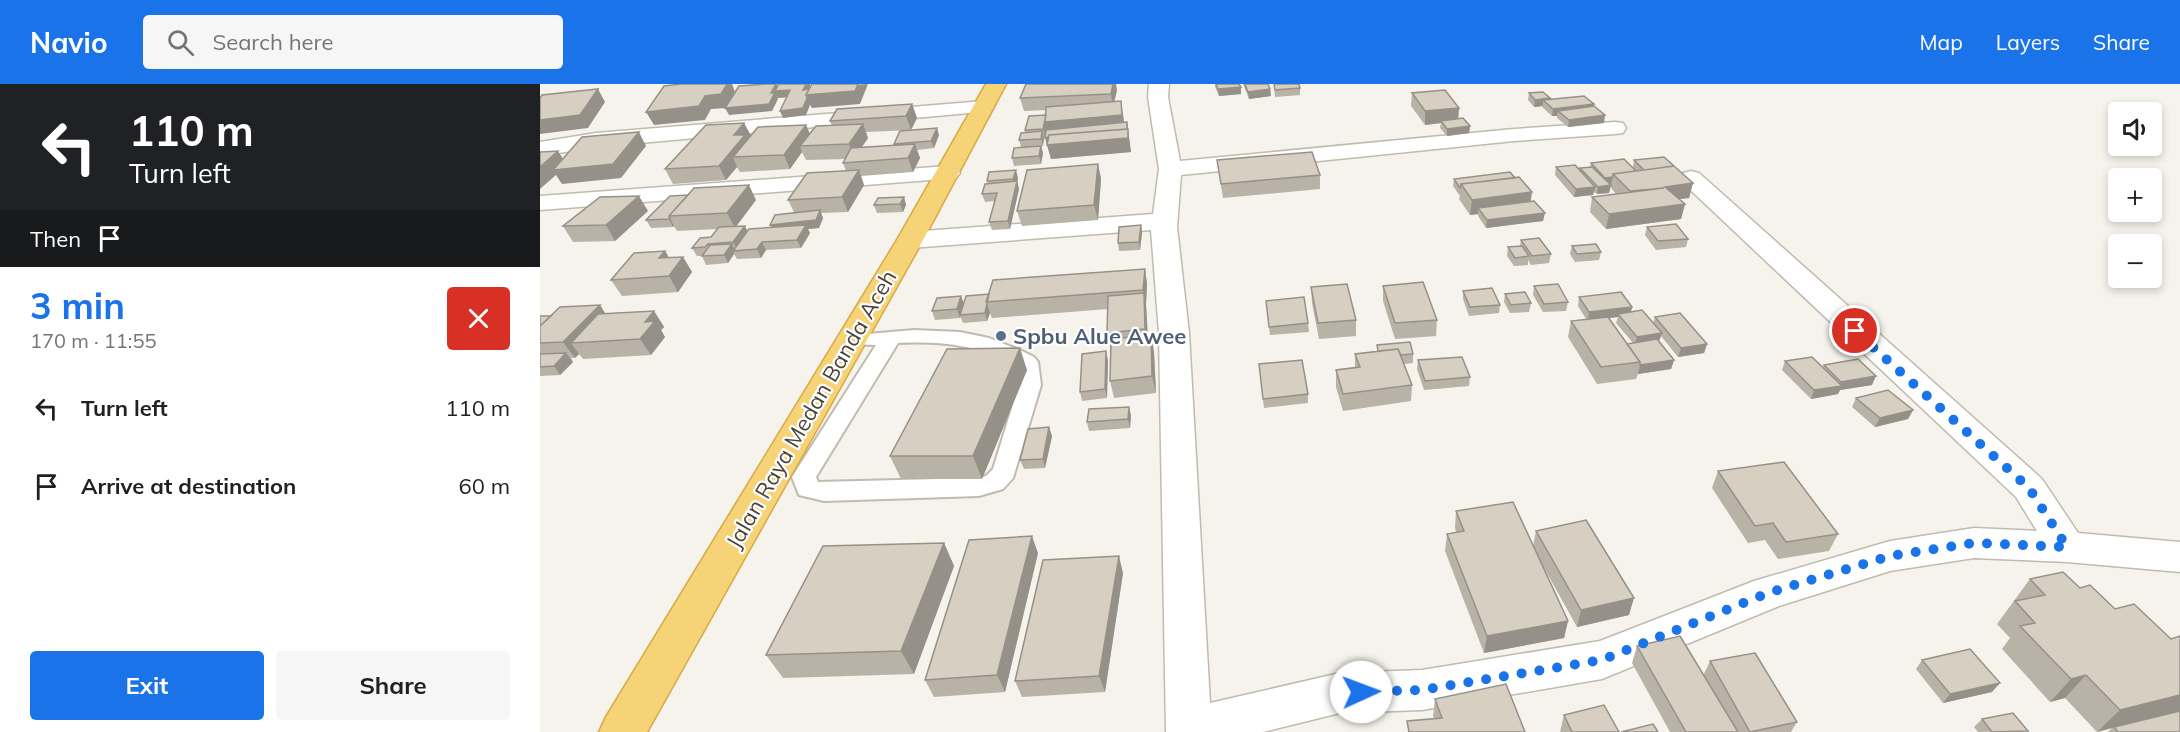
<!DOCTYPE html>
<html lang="en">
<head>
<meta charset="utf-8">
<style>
	:root { --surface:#fff; --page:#f6f6f6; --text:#202124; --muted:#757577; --accent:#1a73e8 }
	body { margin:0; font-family:Mulish,sans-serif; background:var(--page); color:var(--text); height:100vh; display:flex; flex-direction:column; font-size:22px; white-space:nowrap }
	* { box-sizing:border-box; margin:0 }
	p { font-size:20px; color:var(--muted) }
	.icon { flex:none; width:33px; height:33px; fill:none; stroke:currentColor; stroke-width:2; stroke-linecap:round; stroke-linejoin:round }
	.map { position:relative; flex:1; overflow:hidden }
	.drawer { display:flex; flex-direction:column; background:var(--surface); width:540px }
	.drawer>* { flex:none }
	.top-card { background:#202124; color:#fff; overflow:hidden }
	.tools { position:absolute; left:1568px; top:18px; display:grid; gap:12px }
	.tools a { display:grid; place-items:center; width:54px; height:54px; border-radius:6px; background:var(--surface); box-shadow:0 3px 9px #0003; font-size:30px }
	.pin { position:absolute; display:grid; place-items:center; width:51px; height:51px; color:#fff; margin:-26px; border:3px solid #fff; border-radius:50%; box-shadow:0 2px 6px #0007 }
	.me { position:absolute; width:66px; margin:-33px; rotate:88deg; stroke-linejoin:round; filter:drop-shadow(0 0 4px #0008) }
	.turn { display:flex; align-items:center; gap:21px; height:126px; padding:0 30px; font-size:27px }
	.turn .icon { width:78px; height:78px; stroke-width:2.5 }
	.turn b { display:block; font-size:42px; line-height:51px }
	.then { display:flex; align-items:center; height:57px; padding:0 30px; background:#0003; gap:12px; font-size:22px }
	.round { display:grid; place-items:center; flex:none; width:63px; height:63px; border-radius:6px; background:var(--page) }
	.summary { display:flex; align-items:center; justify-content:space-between; height:102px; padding:0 30px }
	h1 { font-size:36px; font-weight:700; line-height:45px; color:var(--accent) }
	.button { display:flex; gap:12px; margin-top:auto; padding:12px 30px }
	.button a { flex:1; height:69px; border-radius:6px; background:var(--accent); color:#fff; font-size:24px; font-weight:700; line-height:69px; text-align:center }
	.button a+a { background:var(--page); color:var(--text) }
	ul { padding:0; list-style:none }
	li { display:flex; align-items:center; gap:18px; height:78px; padding:0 30px }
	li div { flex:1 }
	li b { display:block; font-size:22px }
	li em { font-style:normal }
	header { display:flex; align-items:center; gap:36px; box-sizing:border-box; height:84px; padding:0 30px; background:var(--accent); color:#fff }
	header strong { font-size:28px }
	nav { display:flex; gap:33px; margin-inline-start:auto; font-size:21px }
	.search { width:420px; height:54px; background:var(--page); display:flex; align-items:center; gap:15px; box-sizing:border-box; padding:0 21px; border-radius:6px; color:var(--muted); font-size:22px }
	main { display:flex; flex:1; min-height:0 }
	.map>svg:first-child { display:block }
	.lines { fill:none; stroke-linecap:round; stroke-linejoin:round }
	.lane-casing { stroke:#c0bbaf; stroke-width:4 }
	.street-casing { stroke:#c0bbaf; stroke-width:3 }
	.highway-casing { stroke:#d5aa46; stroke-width:3 }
	.lane { fill:#fff; fill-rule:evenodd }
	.street { fill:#fff; fill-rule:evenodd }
	.highway { fill:#f6d377; fill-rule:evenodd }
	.wall { fill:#b8b2a7; fill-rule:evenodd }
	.shaded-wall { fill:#969188 }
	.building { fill:#d6cfc2; stroke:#969188; stroke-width:1.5 }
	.route { stroke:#1a73e8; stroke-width:10; stroke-dasharray:0 18 }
	.service-dot { fill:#5c6f8a; stroke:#fff; stroke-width:2 }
	.labels { text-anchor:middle; stroke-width:4.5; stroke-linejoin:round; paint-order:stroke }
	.service-label { font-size:22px; font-weight:bold; fill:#4e5e75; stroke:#fff; text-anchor:start }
	.street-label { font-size:22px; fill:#49443a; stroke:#fff }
</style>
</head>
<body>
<header>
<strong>Navio</strong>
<div class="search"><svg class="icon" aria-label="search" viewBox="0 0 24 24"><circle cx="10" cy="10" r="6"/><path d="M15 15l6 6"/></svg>Search here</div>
<nav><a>Map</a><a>Layers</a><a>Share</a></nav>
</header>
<main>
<section class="drawer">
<div class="top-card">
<div class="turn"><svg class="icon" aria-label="left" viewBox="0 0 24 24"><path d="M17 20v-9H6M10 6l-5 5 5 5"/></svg><div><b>110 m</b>Turn left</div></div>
<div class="then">Then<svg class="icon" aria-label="arrive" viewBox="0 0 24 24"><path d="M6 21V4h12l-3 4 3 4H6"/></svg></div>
</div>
<div class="summary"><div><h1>3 min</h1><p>170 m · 11:55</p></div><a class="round" style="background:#d93025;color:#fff"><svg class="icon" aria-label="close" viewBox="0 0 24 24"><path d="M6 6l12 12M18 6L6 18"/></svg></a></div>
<ul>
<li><svg class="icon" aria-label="left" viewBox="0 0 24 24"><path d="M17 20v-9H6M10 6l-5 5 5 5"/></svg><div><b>Turn left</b></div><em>110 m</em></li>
<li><svg class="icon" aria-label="arrive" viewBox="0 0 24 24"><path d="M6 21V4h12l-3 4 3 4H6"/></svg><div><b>Arrive at destination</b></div><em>60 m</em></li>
</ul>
<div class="button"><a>Exit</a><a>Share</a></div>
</section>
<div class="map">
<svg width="1640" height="648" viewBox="0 0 1640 648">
	<rect width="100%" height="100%" fill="#f5f3ec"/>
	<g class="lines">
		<!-- lane casing -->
		<g class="lane-casing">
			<path id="lane" d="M374,246L420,248L449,254L482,267L494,273L498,278L501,301L473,394L463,405L439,412L284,417L259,411L252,393L336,261L305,260L302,256L305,252ZM358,259C401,257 438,261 477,281L479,301L453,385L446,392L439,394L278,398L276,393Z"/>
		</g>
		<!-- street casing -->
		<g class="street-casing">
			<path id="street" d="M609,0H629L628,13L640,77L974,45L1075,38L1083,39L1086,44L1083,49L1075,50L974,57L641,91L637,143L649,249L670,619L800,589L882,586L1060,557L1214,497L1350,457L1434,444L1497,447L1476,413L1143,99L1139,94L1143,89L1151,87L1159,89L1502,395L1538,449L1640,458V488L1527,478L1434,474L1350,487L1239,522L1062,595L882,626L800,629L723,648H626L619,249L611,146L370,164L361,162L357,156L361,150L370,148L613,130L619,85L608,13Z
				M444,17L451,19L454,23L451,27L56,63L0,72V58L56,49Z
				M408,82L416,84L420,89L416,94L0,126V112Z"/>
		</g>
		<!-- highway casing -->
		<g class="highway-casing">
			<path id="highway" d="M446,0H466L383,156L107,648H59L66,633L357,156Z"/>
		</g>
		<!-- lane -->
		<use href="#lane" class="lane"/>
		<!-- street -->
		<use href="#street" class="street"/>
		<!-- highway -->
		<use href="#highway" class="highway"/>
	</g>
	<!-- wall -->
	<path class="wall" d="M675,0H699L701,10L679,12L675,3Z
		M703,0H728L730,5L731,12L709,15Z
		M734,0L760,4V11L735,13Z
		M577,6L574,17L583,30L584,39L587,38L591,68L511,75L505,53H504L503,62H501L503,69L501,80L474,82L472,74L481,63L479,56L485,48V46L506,31V26L484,27L480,14Z
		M872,9L919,24L918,35L930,42L929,49L907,52L900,44L901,39L885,41L871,22Z
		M989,9L1009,16L1054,20V22L1064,39L1028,43L1017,34V32H1012L1002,23L1003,22L994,23L988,16Z
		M372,20L377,34L371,46L326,48L328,54L322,63L354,61V60L399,51L394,64L377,66L380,74L373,88L321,92L324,101L308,128L281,129L283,134L279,144L268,145L270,149L261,164L226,166L221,174L197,175L194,170L188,179L166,181L162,172H157L152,164L171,153L178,145L137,147L134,142L133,143L111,144L106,136L216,116L196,142L207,147L231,143L254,128L248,116L306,87L303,79L305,75L266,76L262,68L250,85L200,88L197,83L186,96L133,100L125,85L204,39L211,52L266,41L270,50L292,42L290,37Z
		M677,76L780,91V105L683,114Z
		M1094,76L1134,82L1153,99L1149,114L1139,115L1145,120L1141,135L1066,145L1050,128L1052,113L1076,110L1071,104V101L1069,109L1057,110L1054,108L1053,111L1034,113L1015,91L1016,83L1040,87V84L1050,83L1051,79L1093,83Z
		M558,80L561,95L558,136L482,142L477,127Z
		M478,94L477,97L479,105L470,145L452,146L449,138L455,117L445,118L442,110L448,100L447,97Z
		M914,95L990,117L1003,137L946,144L938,132V130L930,131L919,115L920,112L913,102Z
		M364,113L366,121L363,128L337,129L334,121Z
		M108,127L75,157L33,158L23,142Z
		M601,141L602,149L600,166L579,167L578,159Z
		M1107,143L1148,155L1146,163L1116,166L1105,151Z
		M981,156L1011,170L1009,179L991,181L988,176V181L974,182L967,172L968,163L980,162Z
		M1032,162L1061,168L1059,176L1035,178L1030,170Z
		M125,167L129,174L143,173L152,188L138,208L82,212L71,196Z
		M605,185L607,200L606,220L608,251H611L614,268L616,309L574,314L570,297L571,265L567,249L568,225L452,234L450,229L447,237L423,239L420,232V234L395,236L392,227L421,212L423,219L449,210Z
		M843,202L897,236L896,252L855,255L843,217Z
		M994,202L1028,218L1026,227L1003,228L993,211Z
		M771,203L816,236V252L779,255L772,219Z
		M923,207L960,221L959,229L929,232L923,215Z
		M965,210L991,219L989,228L970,229L964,218Z
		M1039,213L1092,223L1091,228L1113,239L1115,233L1167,260L1164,269L1138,273L1121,252L1119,257L1134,276L1131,285L1098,290L1096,295L1057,300L1028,253L1031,237L1046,235L1038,222ZM1078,233L1076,239L1093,259L1087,260L1069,234Z
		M726,217L768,239L769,248L730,251Z
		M60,221L65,230L114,227L124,243L121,246L125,253L111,271L43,275L39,270L35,274H31L33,278L20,291L0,292V232H11Z
		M837,261L873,270V279L864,280L872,301L871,317L803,327L796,303V286L815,283V270L837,267Z
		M568,276L567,314L542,317L540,308Z
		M878,276L930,293L929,302L884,306L877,285Z
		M1245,277L1283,283L1284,281L1332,301L1300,306L1298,310L1271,315L1242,286Z
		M719,280L768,310V319L724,324Z
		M487,286L442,395H361L350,372Z
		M1316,314L1373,326L1368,335L1335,343L1312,323Z
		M591,331L590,344L549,347L547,338Z
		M509,343L512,352L505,384L484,385L480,376Z
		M1178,387L1298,450L1289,467L1238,475L1225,456L1208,459L1172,404Z
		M916,427L993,462L996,447L1089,531L1037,543L1003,482L1028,537L1024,554L944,569L905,467L907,450L916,448L915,444Z
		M404,459L414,482L374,590L243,594L226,571Z
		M498,469L465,608L394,613L385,596Z
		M583,489L565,608L482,613L475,597Z
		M1490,495L1640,648H1568L1572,644L1557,648L1525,614L1510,618L1462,565L1470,554L1457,540Z
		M1097,562L1163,592L1170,577L1257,638L1251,648H1130L1092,579Z
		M1382,576L1452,608L1403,619L1376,585Z
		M895,615L985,648L894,634L893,632Z
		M1024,631L1079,648H1020Z
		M1442,635L1488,647L1438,648L1434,643Z"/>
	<!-- shaded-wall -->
	<path class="shaded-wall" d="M187,0H192L195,8L187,24L171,25L165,36L114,41L106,28L165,12Z
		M236,0H237L240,6H250L253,13L238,14L237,11L238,15L232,27L189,31L185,24L231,9Z
		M266,0H270L271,3L328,0L320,20L272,24L270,21L266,31L243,34L240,27L263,6Z
		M573,0H576L577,6L573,24L571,10Z
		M701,3V10L679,12L678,5Z
		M58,5L65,18L48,44L0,50V36Z
		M730,5L731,12L709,15L708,8Z
		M1010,14L1009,21L1003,16V22L994,23L995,16Z
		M581,17L585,45L508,52L507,45L505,53L503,45L506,31Z
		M372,20L377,34L371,46L366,32Z
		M1054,20L1053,27H1018L1017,32H1012L1013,25Z
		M919,24L918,37H901V39L885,41V27Z
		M1065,31L1064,39L1028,43L1029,36Z
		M587,38L591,68L511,75L505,54Z
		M204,39L211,52L193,73L197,83L186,96L179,82L194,51Z
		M323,40L328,54L314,74L309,60Z
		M266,41L272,55L260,62L262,68L250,85L244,71Z
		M930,42L929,49L907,52V45Z
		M397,44L399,51L394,64L391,57Z
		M502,47L504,54L503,62L501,55Z
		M99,48L106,62L81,94L22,100L16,91L0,105V83L18,67L27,81Z
		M375,60L380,74L373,88L368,74Z
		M501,62L503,69L501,80L499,72Z
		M558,80L561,95L558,136L554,121Z
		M319,86L324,101L308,128L302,113Z
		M476,86L478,94L476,102L473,95Z
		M1073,93L1069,109L1057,110L1058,103L1064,102L1065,94Z
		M477,97L479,105L470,145L468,137Z
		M1153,99L1149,114L1122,117L1125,103Z
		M209,101L216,116L195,144L187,129Z
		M1055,103L1053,111L1034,113L1036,105Z
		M992,108L990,123L938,124V130L930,131L932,116Z
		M99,112L108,127L75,157L66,141Z
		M364,113L366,121L363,128L360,120Z
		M1145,120L1141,135L1066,145L1069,130Z
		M280,126L283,134L279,144L268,145L270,149L261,164L257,156L234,149L230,141Z
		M1005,129L1003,137L946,144L947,136Z
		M130,134L134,142L133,143L129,135Z
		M601,141L602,149L600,166L599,158Z
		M205,142L209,150L198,166L193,158Z
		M222,158L226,166L221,174L217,165Z
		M192,160L195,167H193L194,170L188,179L184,171Z
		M125,167L134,182L119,174Z
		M143,173L152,188L138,208L129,192Z
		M605,185L607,200L606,220L608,261L605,245L604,212L603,206Z
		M421,212L424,220L420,234L417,225Z
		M447,220L450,229L447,237L445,229Z
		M60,221L70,237L31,259L39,270L35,274L23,258Z
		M1092,223L1090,231L1078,230V233L1048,237L1049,228Z
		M114,227L124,243L121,246L125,253L111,271L100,255L105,238Z
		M1122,249L1119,257L1095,261L1097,253Z
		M611,251L614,268L616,309L612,292Z
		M1167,260L1164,269L1138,273L1141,264Z
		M480,264L487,286L442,395L433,372Z
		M566,267L568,276L567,314L565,305Z
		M26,269L33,278L20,291L14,282Z
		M1134,276L1131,285L1098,290L1100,281Z
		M1336,292L1332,301L1300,306L1298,310L1271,315L1274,306L1299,302L1301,298Z
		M589,323L591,331L590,344L588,335Z
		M1373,326L1368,335L1335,343L1340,334Z
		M509,343L512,352L505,384L503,375Z
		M492,452L498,469L465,608L457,591Z
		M404,459L414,482L374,590L361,567Z
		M579,472L583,489L565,608L559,592Z
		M1094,514L1089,531L1037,543L1041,526Z
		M1028,537L1024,554L944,569L947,552Z
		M1546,591L1525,614L1510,618L1531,595Z
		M1460,599L1452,608L1403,619L1410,610Z
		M1640,611V627L1574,643L1572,644L1557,648L1580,626Z"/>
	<!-- building -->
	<path class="building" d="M141,0H187L181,10L165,12L159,22L106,28L124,2Z
		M226,0H236L231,9L235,8L229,20L185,24L199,2Z
		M239,0H266L263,6L269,5L266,11L267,14L263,24L240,27L250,6L235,7Z
		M272,0H318L315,7L266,11Z
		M486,0H573L571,10L480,14Z
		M676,0H699L701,3L678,5Z
		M705,0H728L730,5L708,8Z
		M734,0H759L760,4L735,6Z
		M58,5L40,31L0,36V14L2,11Z
		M905,6L919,24L885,27L872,9Z
		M1003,8L1010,14L995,16L989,9Z
		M1044,12L1054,20L1013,25L1003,16Z
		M581,17L582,31L505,38L506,23Z
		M372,20L366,32L290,37L297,25Z
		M1054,22L1065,31L1029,36L1018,27Z
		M506,31L503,45L485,46L489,32Z
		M923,34L930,42L907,45L901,37Z
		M587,38V45L509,51L508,53L505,54L506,46Z
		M204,39L194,51H205L179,82L125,85L166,41Z
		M323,40L309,60L260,62L276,42Z
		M266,41L244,71L193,73L218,43Z
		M397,44L391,57L354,60L360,47Z
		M588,45V54L507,61L509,51Z
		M502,47L501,55L479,56L481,49Z
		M99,48L73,80L13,86L42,53Z
		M375,60L368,74L303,79L311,64Z
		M501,62L499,72L472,74L474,64Z
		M18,67L0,83V68Z
		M772,68L780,91L681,100L677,76Z
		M1124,73L1134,82L1104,86L1094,76Z
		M1084,75L1096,87L1073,90V93L1065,94L1051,79Z
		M558,80L554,121L477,127L487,86Z
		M1035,81L1055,103L1036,105L1016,83Z
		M1134,82L1153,99L1125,103L1145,120L1069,130L1052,113L1124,104L1090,107L1073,90Z
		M1052,83L1071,101L1058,103L1040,84Z
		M319,86L302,113L248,116L267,89Z
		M476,86L473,95L447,97L449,88Z
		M970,88L975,94L921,100L920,104L914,95Z
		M979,93L992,108L932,116L921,100Z
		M477,97L468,137L449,138L457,109L442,110L445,100Z
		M209,101L187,129L129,132L154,104Z
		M148,111L129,132L130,134L129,135L106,136L130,112Z
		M99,112L66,141L23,142L60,113Z
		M364,113L360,120L334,121L338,114Z
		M994,117L1005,129L947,136L938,124Z
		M280,126L276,136L230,141L235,131Z
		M1136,140L1148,155L1118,157L1107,143Z
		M266,141L257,156L222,158L217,165L193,167L209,145Z
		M601,141L599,158L578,159L579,143Z
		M205,142L193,158L168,160L165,163L152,164L160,154L171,153L179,143Z
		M999,154L1011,170L992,172L981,156Z
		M192,160L184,171L162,172L170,161Z
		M1056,160L1061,168L1037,170L1032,162Z
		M982,162L989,172L975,174L968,163Z
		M125,167L119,174L143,173L129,192L71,196L94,169Z
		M605,185L603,206L446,218L453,196Z
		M883,198L897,236L855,239L843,202Z
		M807,200L816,236L778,239L771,203Z
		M1018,200L1028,218L1004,220L994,202Z
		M952,204L960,221L930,223L923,207Z
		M985,208L991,219L971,221L965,210Z
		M1081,208L1092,223L1049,228L1039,213Z
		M604,209L605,245L567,249L568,212Z
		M449,210L445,229L420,231L426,212Z
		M421,212L417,225L392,227L397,214Z
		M764,213L768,239L729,243L726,217Z
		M60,221L23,258L0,259V242L20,223Z
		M1102,226L1122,249L1097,253L1078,230Z
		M114,227L105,238L115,237L100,255L31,259L58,230Z
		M1140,229L1167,260L1141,264L1115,233Z
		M0,232H11L0,242Z
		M1068,233L1100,278L1061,283L1031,237Z
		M611,251L612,292L570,297L571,255Z
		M1117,255L1134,276L1100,281V278L1087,260Z
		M870,258L873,270L861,271L858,265L838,267L837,261Z
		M480,264L433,372H350L407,265Z
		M858,265L872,301L803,310L796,286L820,283L815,270Z
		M566,267L565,305L540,308L542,270Z
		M26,269L14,282L0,283V270Z
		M922,273L930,293L885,297L878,276Z
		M1272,273L1302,302L1274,306L1245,277Z
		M1318,275L1336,292L1301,298L1284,281Z
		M762,276L768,310L723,315L719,280Z
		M1348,306L1373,326L1340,334L1316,314Z
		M589,323L588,335L547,338L549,325Z
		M509,343L503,375L480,376L488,345Z
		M1244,378L1298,450L1246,458L1233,439L1215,442L1178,387Z
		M973,418L1028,537L947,552L907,450L924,447L916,427Z
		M1046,436L1094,514L1041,526L996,447Z
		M492,452L457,591L385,596L429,456Z
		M404,459L361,567L226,571L283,462Z
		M579,472L559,592L475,597L503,476Z
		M1523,488L1540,504L1550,501L1575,525L1594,520L1631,555L1640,552V611L1580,626L1546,591L1531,595L1480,542L1495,539L1475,517L1505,511L1490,495Z
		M1140,552L1198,648H1146L1097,562Z
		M1430,565L1460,599L1410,610L1382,576Z
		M1215,569L1257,638L1210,648L1170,577Z
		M966,600L985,648H869L867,637L902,634L895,615Z
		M1064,621L1079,648H1032L1024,631Z
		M1640,627V648H1578L1574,643Z
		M1473,629L1488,647L1452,648L1442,635Z
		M1113,640L1118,648H1081Z"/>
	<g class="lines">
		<!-- route -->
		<path class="route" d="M821,608L882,606L1062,576L1228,509L1350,472L1434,459L1527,463L1489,404L1315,247"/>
	</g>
	<!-- markers -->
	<circle class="service-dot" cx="461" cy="252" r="6"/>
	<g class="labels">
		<!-- service labels -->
		<g class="service-label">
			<text x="473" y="260">Spbu Alue Awee</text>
		</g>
		<!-- street labels -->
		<g class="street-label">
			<text transform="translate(271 325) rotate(-60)" y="8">Jalan Raya Medan Banda Aceh</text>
		</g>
	</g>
</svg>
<div class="tools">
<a><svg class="icon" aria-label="sound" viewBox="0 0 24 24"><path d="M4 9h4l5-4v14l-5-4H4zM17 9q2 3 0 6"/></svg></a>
<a>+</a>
<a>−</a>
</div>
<div class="pin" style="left:1315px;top:247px;background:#d93025"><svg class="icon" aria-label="arrive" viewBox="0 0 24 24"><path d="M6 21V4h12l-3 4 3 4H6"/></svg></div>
<svg class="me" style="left:821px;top:608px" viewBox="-20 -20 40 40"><circle r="19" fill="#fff"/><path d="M0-13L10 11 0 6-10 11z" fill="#1a73e8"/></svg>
</div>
</main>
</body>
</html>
